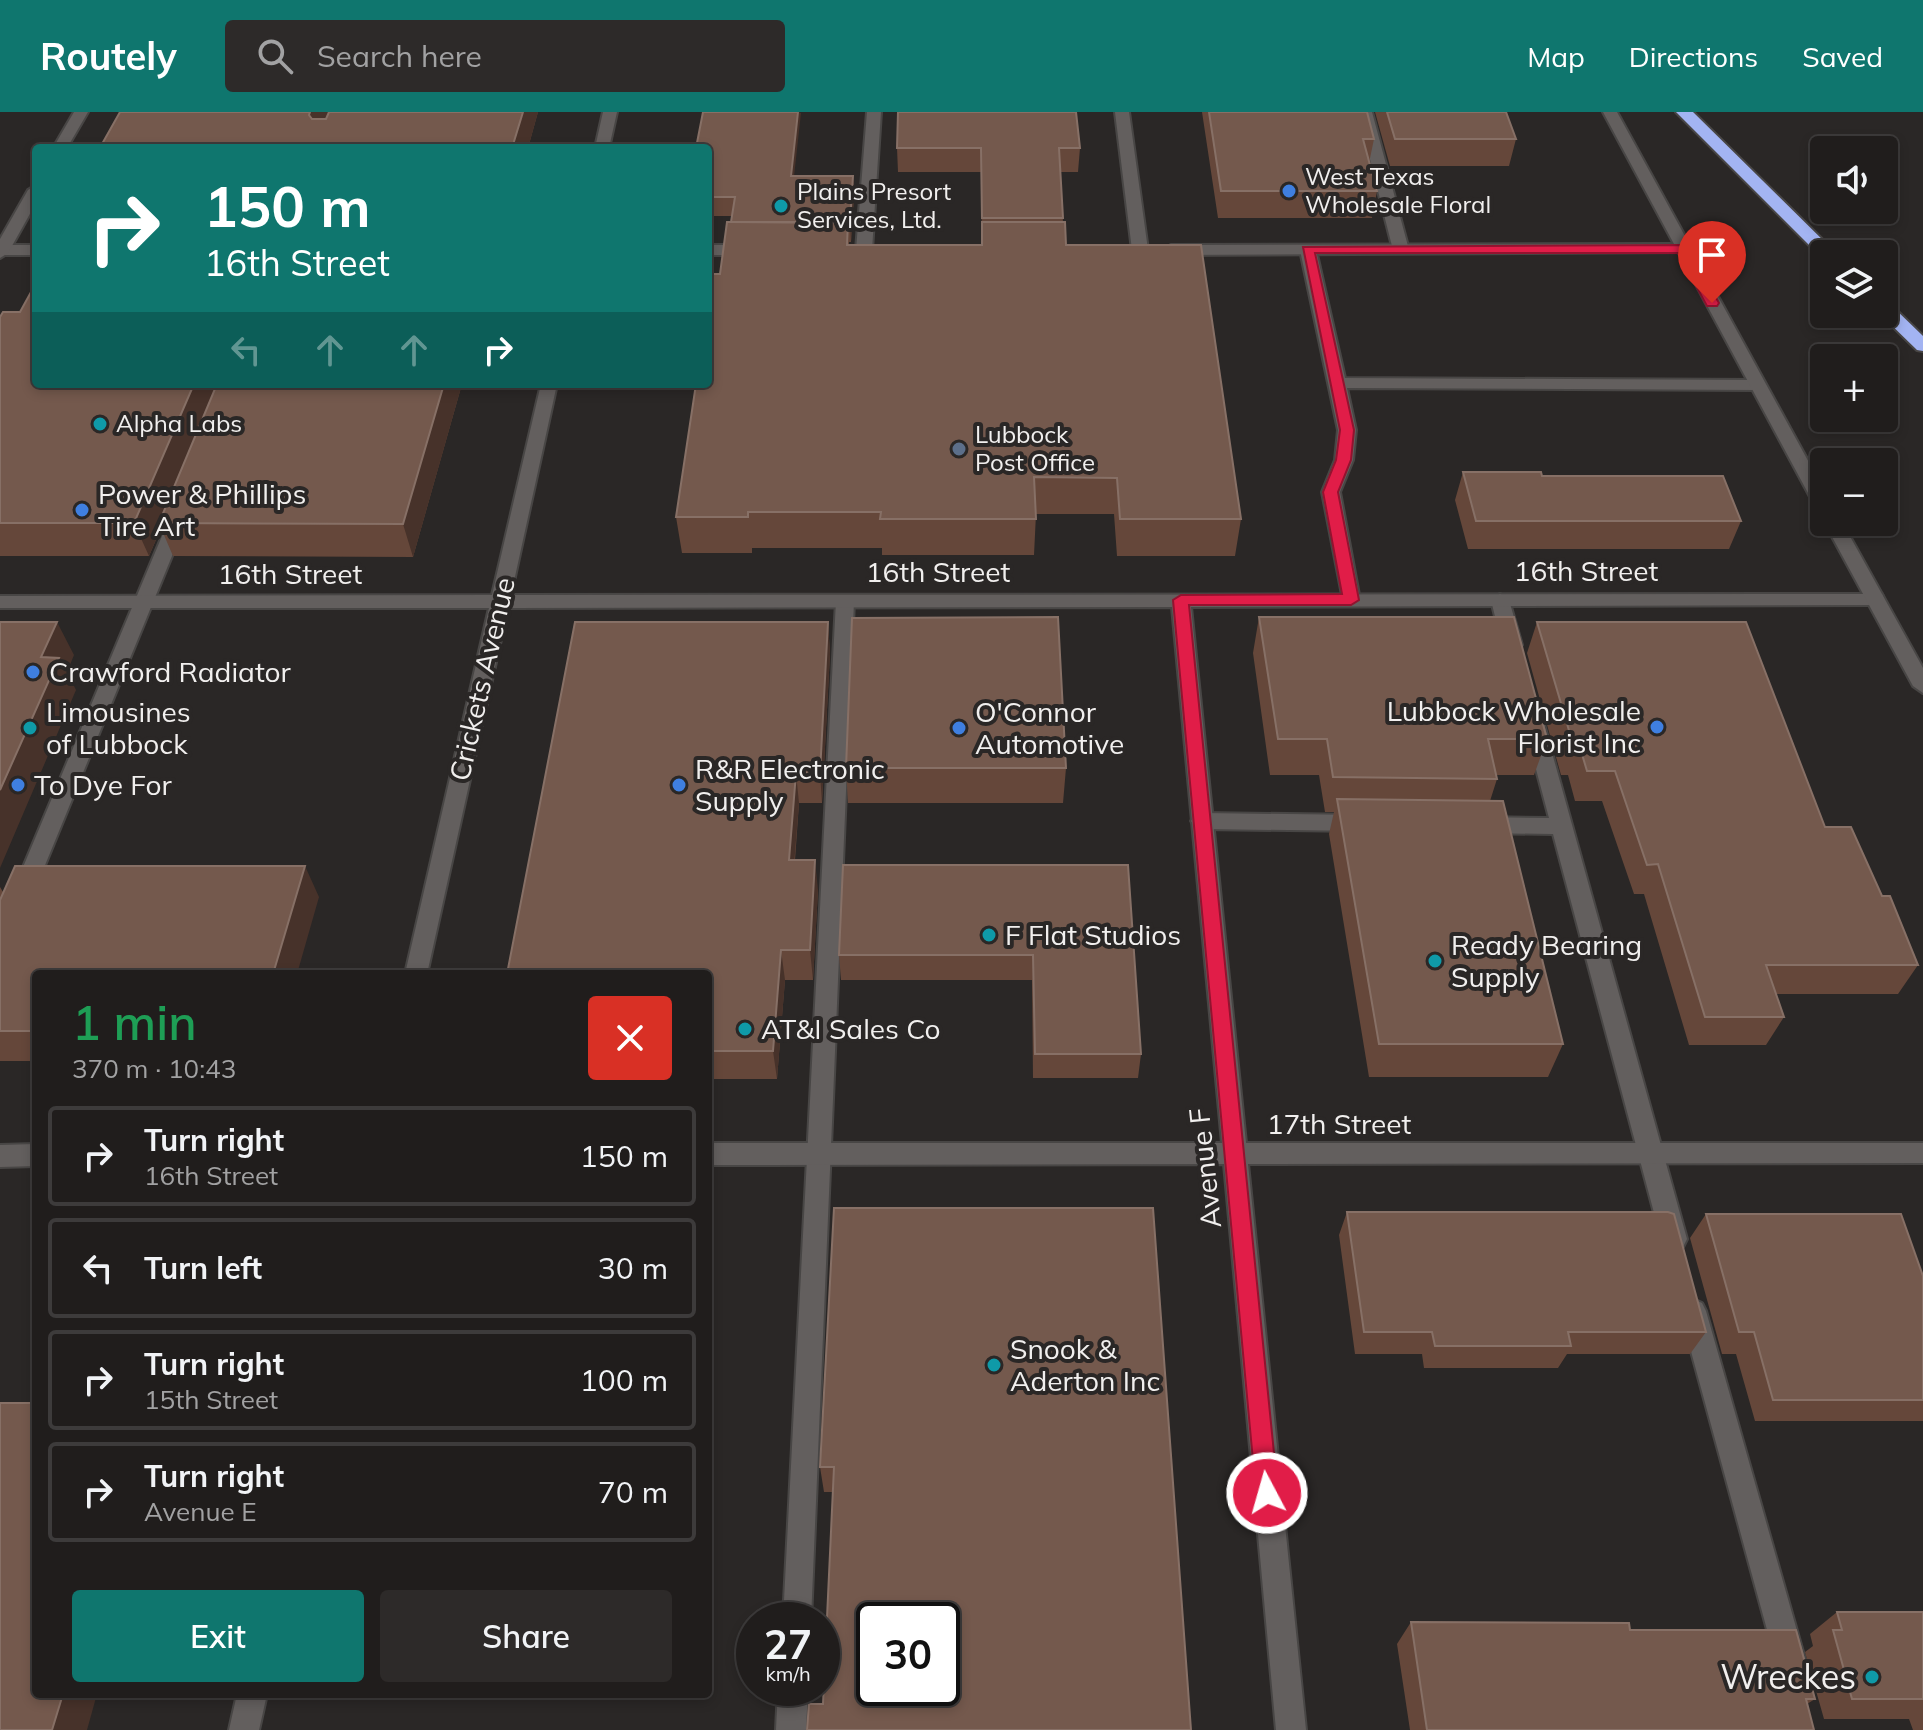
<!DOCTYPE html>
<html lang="en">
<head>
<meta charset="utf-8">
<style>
	:root { --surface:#201d1c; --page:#2d2a29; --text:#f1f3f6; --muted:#a2a2a3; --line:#3d3b3b; --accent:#0f766e }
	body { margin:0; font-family:Mulish,sans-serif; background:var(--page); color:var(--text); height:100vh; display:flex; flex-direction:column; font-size:30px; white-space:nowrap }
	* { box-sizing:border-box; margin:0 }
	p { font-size:26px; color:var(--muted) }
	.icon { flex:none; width:44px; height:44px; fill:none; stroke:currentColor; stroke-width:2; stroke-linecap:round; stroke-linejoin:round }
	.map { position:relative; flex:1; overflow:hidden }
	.sheet { position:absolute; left:32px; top:858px; width:680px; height:728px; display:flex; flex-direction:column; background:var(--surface); border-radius:8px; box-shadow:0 4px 12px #0003,0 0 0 2px var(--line) }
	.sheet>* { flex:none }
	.banner { position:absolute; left:32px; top:32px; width:680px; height:244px; border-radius:8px; box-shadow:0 4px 12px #0003,0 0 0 2px var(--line); background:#0f766e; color:#fff; overflow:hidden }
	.buttons { position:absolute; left:1810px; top:24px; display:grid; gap:16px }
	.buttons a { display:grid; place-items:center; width:88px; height:88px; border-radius:8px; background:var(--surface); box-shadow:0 4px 12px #0003,0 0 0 2px var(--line); font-size:40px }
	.speed { position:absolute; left:736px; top:1490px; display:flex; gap:16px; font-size:40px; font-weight:700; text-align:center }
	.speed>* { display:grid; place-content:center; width:104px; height:104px; border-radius:50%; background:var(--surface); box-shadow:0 4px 12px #0003,0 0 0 2px var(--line); line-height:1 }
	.speed small { font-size:20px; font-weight:400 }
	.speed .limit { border:4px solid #111; border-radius:12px; background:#fff; color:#111 }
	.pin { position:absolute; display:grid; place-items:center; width:68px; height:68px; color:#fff; margin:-82px -34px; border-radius:50% 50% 50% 0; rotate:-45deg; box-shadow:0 0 8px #0007 }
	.pin .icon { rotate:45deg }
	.me { position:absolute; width:88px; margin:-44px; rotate:354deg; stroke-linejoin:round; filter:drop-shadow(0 0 6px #0008) }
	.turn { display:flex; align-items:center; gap:28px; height:168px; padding:0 40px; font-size:36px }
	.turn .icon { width:104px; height:104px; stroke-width:2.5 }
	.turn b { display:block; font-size:56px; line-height:68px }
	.lanes { display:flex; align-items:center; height:76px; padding:0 40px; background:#0003; justify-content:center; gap:40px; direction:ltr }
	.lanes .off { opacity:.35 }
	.round { display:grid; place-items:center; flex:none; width:84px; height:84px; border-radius:8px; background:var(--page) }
	.headline { display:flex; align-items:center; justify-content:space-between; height:136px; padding:0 40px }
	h1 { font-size:48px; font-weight:600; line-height:60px; color:#1e9e55 }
	.primary-button { display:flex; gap:16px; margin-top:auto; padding:16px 40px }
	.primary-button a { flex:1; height:92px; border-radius:8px; background:var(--accent); color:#fff; font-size:32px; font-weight:600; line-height:92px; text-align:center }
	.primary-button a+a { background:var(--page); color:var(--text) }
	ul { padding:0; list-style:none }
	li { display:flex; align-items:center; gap:24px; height:100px; margin:0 16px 12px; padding:0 24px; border:4px solid var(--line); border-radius:8px }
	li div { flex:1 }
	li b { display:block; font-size:30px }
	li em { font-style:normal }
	header { display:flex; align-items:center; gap:48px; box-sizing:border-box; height:112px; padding:0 40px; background:var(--accent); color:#fff }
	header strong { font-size:38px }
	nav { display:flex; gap:44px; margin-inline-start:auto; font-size:28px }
	.search { width:560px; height:72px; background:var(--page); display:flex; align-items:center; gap:20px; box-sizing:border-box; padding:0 28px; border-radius:8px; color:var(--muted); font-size:30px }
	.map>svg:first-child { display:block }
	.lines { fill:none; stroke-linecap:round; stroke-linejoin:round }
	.service-casing { stroke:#484645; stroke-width:4 }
	.minor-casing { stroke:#484645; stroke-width:4 }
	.secondary-casing { stroke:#484645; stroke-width:4 }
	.motorway-casing { stroke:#484645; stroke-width:4 }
	.service { fill:#635f5e; fill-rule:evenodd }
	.minor { fill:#635f5e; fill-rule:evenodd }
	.secondary { fill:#635f5e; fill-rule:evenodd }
	.motorway { fill:#a3b4f2; fill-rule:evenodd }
	.wall { fill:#65473a }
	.shaded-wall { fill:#47322a }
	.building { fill:#74594d; stroke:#877066; stroke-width:2; fill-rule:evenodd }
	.route { fill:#e11d48; stroke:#92132f; stroke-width:2 }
	.shop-dot { fill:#3f7fe0; stroke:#2a2726; stroke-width:3 }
	.culture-dot { fill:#0f9aa8; stroke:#2a2726; stroke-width:3 }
	.service-dot { fill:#5c6f8a; stroke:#2a2726; stroke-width:3 }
	.labels { text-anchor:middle; stroke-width:8; stroke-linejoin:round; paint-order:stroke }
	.far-poi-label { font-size:24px; fill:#f1efee; stroke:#2a2726; text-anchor:start }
	.poi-label { font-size:28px; fill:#f1efee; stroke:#2a2726; text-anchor:start }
	.street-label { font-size:28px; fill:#f1efee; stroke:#2a2726 }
	.near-poi-label { font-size:34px; fill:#f1efee; stroke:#2a2726; text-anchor:end }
</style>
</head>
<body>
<header>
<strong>Routely</strong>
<div class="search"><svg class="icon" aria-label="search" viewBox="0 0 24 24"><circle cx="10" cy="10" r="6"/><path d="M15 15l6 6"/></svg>Search here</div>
<nav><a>Map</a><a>Directions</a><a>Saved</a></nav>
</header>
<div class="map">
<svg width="1923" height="1618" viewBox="0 0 1923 1618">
	<rect width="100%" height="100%" fill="#2a2726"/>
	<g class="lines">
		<!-- service casing -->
		<g class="service-casing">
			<path id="service" d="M867,0H881L872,138L864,143L856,138Z
				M1358,0H1372L1409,138L1407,141H1395L1393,138Z
				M1308,133L1316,138L1345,266L1757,268L1765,273L1757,278L1347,276L1356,318L1353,348L1340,380L1360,488L1358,493H1344L1322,380L1335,348L1338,318L1300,138Z
				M179,399L188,405L11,836L8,842L0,845V810L170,405Z
				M1500,482L1509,488L1522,533L1512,540L1502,533L1491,488Z
				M845,483L854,489L811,1508H783L836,489Z
				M1534,605L1541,607L1544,612L1687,1127L1683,1135L1674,1138L1665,1135L1661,1127L1553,722L1479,721L1472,719L1468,713L1472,707L1479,705L1549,706L1524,612L1527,607Z
				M1202,701L1361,703L1368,705L1372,711L1368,717L1361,719L1202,717L1195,715L1191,709L1195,703Z
				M1693,1187L1702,1191L1706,1199L1805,1547L1800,1557L1790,1562L1780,1557L1775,1547L1680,1199L1684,1191Z
				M778,1576H808L806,1618H776Z"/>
		</g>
		<!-- minor casing -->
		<g class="minor-casing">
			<path id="minor" d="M603,0H617L609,36H595Z
				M1115,0H1129L1148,138L1140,143L1132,138Z
				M1682,132L1688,134V140L1171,143L1163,138L1171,133Z
				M0,133H36V143H0Z
				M708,133H753L761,138L753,143H708Z
				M541,272H557L511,483L1882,482L1884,487L1882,492L1875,493L1191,495L1246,1031H1923V1051L1248,1052L1306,1618H1276L1224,1052L708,1053V1031H1222L1172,495L508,496L427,862H405L489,496H0V484L492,483Z
				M36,1032V1054L0,1055V1033Z
				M237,1582H267L259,1618H229Z"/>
		</g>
		<!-- secondary casing -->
		<g class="secondary-casing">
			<path id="secondary" d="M74,0H88L67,36H53Z
				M1603,0H1617L1824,378V400L1815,394Z
				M36,73V91L8,141L0,146V127L28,78Z
				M1824,410H1842L1923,556V581L1913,574Z"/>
		</g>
		<!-- motorway casing -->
		<g class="motorway-casing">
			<path id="motorway" d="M1676,0H1693L1837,142H1824L1822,146Z
				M1884,191L1890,192L1923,224V239L1917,238L1880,202H1884Z"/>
		</g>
		<!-- service -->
		<use href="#service" class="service"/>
		<!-- minor -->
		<use href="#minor" class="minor"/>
		<!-- secondary -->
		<use href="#secondary" class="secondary"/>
		<!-- motorway -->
		<use href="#motorway" class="motorway"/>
	</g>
	<!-- wall -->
	<path class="wall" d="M538,0L528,36H103L102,32Z
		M1202,0H1367L1374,27L1369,51L1377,79L1372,106H1218Z
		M1375,0H1506L1516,27L1509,54H1390Z
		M708,36L794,64H853L854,83L851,130H849V133H982L981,60H898L897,36H1080L1078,60H1060L1063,110L1066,133L1241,407L1235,444H1117L1114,402H1036L1034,443H882V436H752V441H682L676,405L720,162L732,104H708Z
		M20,200L36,272H462L413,445L173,444L161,416L149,444H0V205Z
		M1463,360L1741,409L1729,437H1468L1455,388Z
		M1259,505L1547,627L1534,663H1496L1497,667L1490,689L1563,932L1548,965H1369L1329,722L1334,700H1325L1319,663H1270L1253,541Z
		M828,510L830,542L822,691H799L795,748L818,778L813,868H785L777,967H708V862Z
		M1537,510L1825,715L1882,784L1918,853L1898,882H1776L1784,905L1766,933H1689L1644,782H1634L1602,689H1575L1568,663H1561L1527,541Z
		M846,656H1066L1063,691H848Z
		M1128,753L1141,942L1138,966H1033L1032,868H841L839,843Z
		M0,775L3,780L319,785L36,862V949H0Z
		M834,1096L1191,1618L823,1592L833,1380H824L820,1355Z
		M1347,1100L1706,1220L1690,1242H1567L1558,1256H1424L1422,1242H1355L1339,1123Z
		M1706,1102L1923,1164V1309H1755L1736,1242H1722L1690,1126Z
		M1837,1500H1923V1618H1913L1909,1607H1824L1805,1540L1813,1534L1810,1522Z
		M1411,1510L1630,1518L1815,1587L1807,1592L1814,1618H1410L1397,1532Z"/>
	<!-- shaded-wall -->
	<path class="shaded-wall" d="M310,0H333L319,33L309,3Z
		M523,0H538L528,36H512Z
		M798,0L801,1L792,83L791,64Z
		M853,64L854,83L851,130L850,111Z
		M194,272H221L159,411L161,416L149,444L134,411Z
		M444,272H462L413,445L403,412Z
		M57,510L74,543L67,560L76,578L0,756V678L41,545Z
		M828,510L830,542L822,691L820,661Z
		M796,661L799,691L792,778L789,748Z
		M815,748L818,778L813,868L810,838Z
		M305,754L319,785L297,862H273Z
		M781,838L785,868L777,967L773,939Z
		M63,1582H97L87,1618H52Z"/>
	<!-- building -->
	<path class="building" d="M120,0H310L309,3L312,7H326L329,0H523L512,36H326L328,33L102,32Z
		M703,0H798L791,64H853L850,111L731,110L735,85H708V36H696Z
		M898,0H1076L1080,36H1059L1063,106H982L981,36H897Z
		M1209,0H1367L1374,27H1363L1377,79H1221Z
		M1387,0H1506L1516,27H1395Z
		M727,110H848L847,133H982V110H1065L1066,133H1201L1241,407H1120L1117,366L1034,365L1036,407H880L881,400H748V405H676L696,272H708V195L713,162H720Z
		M36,171V272H194L134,411H0V205L3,200H20Z
		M217,272H444L403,412L159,411Z
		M1463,360H1541L1542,364H1723L1741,409H1476Z
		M1058,505L1066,656H846L852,506Z
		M1259,505H1514L1547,627H1488L1497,667L1333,665L1327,627H1278Z
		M0,510H57L41,545L59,546L0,678Z
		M575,510H828L820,661H796L789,748H815L810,838H781L773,939H708V862H507Z
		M1537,510H1746L1825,715H1851L1882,784H1890L1918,853H1766L1784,905H1705L1658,752L1647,753L1615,659H1587L1579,632H1573Z
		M1337,687L1503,689L1563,932H1379Z
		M843,753H1128L1141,942H1035L1033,843H839Z
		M15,754H305L273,862H36V919H0V788Z
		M834,1096H1153L1191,1618H807L809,1592H823L834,1355H820ZM874,1508H942V1576H874Z
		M1347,1100H1668L1674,1102L1706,1220H1568L1571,1234H1435L1432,1220H1364Z
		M1706,1102H1901L1923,1164V1288H1773L1754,1220H1739Z
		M0,1291H36V1582H63L52,1618H0Z
		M1837,1500H1923V1587H1852L1833,1518H1842Z
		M1411,1510L1629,1511L1630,1518H1796L1815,1587H1806L1814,1618H1427Z"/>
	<!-- route -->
	<path class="route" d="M1682,133L1688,137L1719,191L1717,194H1707L1678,141H1315L1354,318L1351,348L1338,380L1359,488L1351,493H1189L1278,1381L1275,1388L1267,1392L1259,1388L1256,1381L1173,488L1181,483L1342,482L1323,380L1336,348L1340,318L1303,135Z"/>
	<!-- markers -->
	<g class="shop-dot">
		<circle cx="1289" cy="79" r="8"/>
		<circle cx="82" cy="398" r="8"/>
		<circle cx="33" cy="560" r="8"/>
		<circle cx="1657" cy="615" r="8"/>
		<circle cx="959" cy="616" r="8"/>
		<circle cx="18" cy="673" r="8"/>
		<circle cx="679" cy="673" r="8"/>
	</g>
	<g class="culture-dot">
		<circle cx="781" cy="94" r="8"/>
		<circle cx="100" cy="312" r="8"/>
		<circle cx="30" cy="616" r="8"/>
		<circle cx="989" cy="823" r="8"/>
		<circle cx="1435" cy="849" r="8"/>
		<circle cx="745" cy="917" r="8"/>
		<circle cx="994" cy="1253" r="8"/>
		<circle cx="1872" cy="1565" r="8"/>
	</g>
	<circle class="service-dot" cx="959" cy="337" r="8"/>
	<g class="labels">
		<!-- far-poi labels -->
		<g class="far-poi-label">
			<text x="1305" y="73">West Texas<tspan x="1305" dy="28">Wholesale Floral</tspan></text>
			<text x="797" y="88">Plains Presort<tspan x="797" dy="28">Services, Ltd.</tspan></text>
			<text x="116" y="320">Alpha Labs</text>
			<text x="975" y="331">Lubbock<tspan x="975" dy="28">Post Office</tspan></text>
		</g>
		<!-- poi labels -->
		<g class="poi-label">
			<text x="98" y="392">Power &amp; Phillips<tspan x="98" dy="32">Tire Art</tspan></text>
			<text x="49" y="570">Crawford Radiator</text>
			<text x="1641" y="609" text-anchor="end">Lubbock Wholesale<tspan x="1641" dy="32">Florist Inc</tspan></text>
			<text x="46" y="610">Limousines<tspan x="46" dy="32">of Lubbock</tspan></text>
			<text x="975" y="610">O'Connor<tspan x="975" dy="32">Automotive</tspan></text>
			<text x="695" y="667">R&amp;R Electronic<tspan x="695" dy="32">Supply</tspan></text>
			<text x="34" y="683">To Dye For</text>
			<text x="1005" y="833">F Flat Studios</text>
			<text x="1451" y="843">Ready Bearing<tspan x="1451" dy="32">Supply</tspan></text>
			<text x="761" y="927">AT&amp;I Sales Co</text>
			<text x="1010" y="1247">Snook &amp;<tspan x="1010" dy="32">Aderton Inc</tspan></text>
		</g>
		<!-- street labels -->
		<g class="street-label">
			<text x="1586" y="469">16th Street</text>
			<text x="938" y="470">16th Street</text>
			<text x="290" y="472">16th Street</text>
			<text transform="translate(482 567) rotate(-77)" y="10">Crickets Avenue</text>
			<text x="1339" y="1022">17th Street</text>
			<text transform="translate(1205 1056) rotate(-96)" y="10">Avenue F</text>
		</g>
		<!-- near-poi labels -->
		<g class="near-poi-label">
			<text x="1856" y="1577">Wreckes</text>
		</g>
	</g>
</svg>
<div class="buttons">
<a><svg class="icon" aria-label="sound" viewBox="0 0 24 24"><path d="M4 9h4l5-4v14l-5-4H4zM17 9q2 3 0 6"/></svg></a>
<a><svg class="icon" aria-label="layers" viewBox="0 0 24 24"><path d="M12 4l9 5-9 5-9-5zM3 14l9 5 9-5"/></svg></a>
<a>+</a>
<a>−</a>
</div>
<div class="speed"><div>27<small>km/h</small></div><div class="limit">30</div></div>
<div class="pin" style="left:1712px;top:191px;background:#d93025"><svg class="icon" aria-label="arrive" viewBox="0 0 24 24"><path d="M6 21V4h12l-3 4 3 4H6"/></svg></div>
<svg class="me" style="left:1267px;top:1381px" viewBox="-20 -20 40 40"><circle r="17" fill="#e11d48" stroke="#fff" stroke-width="3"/><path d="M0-11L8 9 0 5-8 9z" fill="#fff"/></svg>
<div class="banner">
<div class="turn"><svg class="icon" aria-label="right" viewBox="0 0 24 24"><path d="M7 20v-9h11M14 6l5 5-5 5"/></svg><div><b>150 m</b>16th Street</div></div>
<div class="lanes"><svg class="icon off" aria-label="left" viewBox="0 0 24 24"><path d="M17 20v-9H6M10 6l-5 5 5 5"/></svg><svg class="icon off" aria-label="ahead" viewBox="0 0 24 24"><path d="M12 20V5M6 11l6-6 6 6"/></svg><svg class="icon off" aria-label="ahead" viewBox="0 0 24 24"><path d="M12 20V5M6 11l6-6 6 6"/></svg><svg class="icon" aria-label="right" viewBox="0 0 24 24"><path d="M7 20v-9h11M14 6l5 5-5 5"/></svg></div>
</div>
<section class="sheet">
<div class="headline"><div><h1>1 min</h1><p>370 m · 10:43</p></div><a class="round" style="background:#d93025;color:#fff"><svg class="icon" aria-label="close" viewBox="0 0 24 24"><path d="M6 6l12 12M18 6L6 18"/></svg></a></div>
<ul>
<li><svg class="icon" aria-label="right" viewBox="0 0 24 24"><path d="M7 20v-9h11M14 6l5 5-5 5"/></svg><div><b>Turn right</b><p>16th Street</p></div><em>150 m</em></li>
<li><svg class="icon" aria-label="left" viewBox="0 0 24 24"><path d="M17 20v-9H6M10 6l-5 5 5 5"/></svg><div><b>Turn left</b></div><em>30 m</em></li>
<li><svg class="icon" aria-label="right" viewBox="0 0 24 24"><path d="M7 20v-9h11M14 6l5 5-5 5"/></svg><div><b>Turn right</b><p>15th Street</p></div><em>100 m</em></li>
<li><svg class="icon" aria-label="right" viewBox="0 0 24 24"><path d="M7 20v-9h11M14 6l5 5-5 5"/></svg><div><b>Turn right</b><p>Avenue E</p></div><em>70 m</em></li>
</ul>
<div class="primary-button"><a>Exit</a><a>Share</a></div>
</section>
</div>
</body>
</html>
